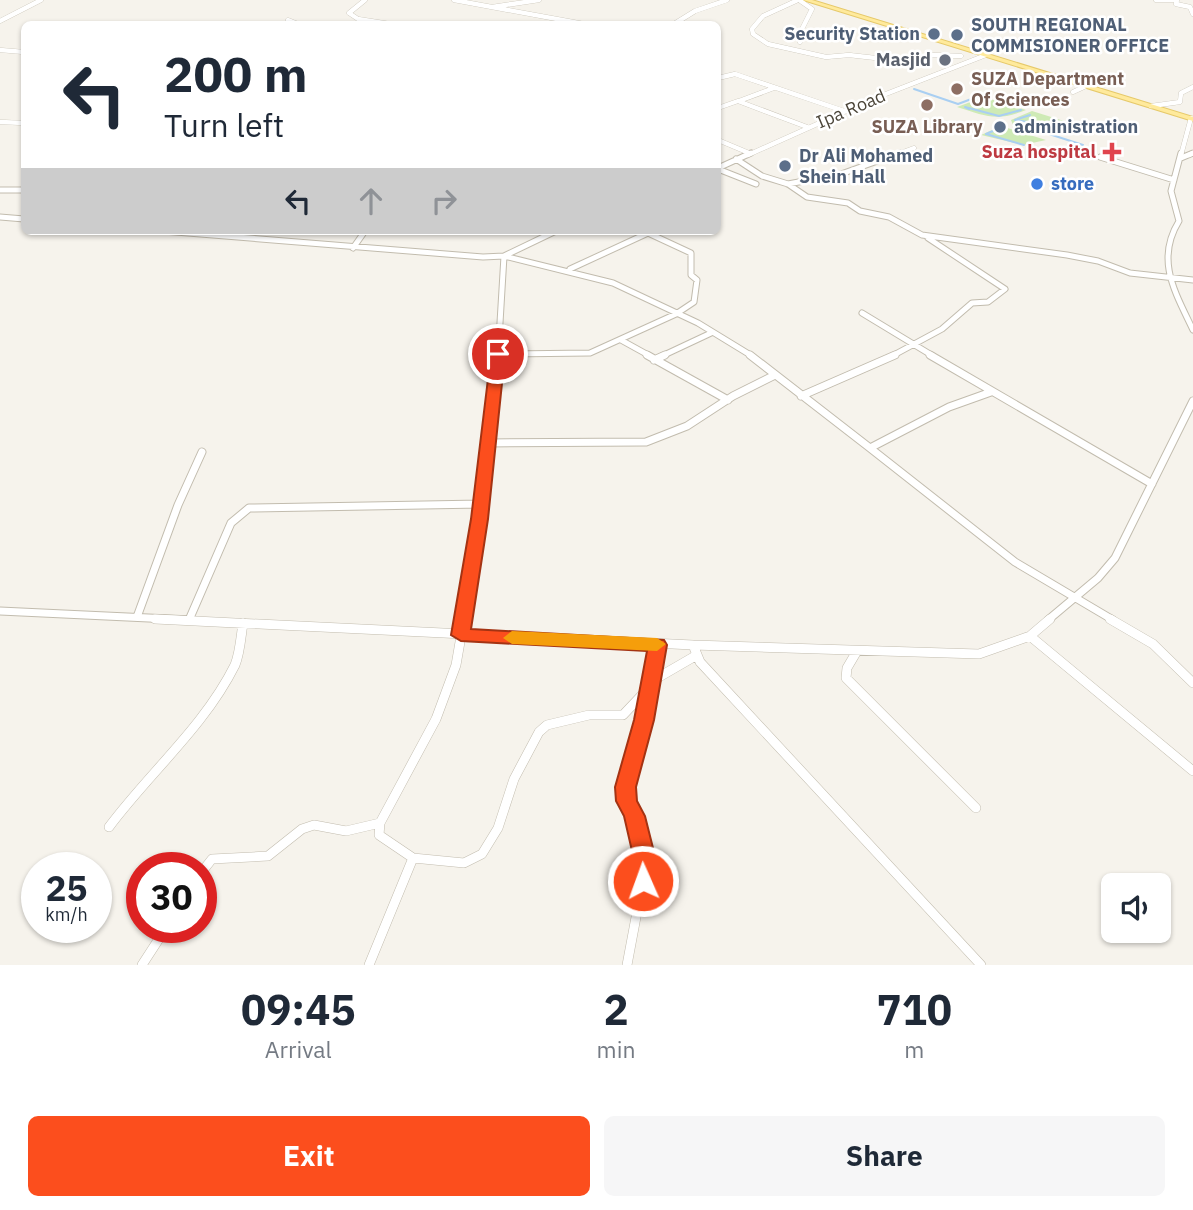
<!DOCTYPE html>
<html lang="en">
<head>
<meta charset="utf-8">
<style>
	:root { --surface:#fff; --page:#f6f6f7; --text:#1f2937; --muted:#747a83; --accent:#fc4e1d }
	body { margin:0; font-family:"IBM Plex Sans",sans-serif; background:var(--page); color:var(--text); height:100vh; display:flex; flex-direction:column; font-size:26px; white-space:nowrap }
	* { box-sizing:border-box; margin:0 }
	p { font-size:23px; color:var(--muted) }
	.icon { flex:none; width:38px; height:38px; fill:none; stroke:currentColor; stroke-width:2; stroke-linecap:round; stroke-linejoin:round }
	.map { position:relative; height:965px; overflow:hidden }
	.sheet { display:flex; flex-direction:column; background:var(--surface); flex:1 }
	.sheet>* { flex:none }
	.banner { position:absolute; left:21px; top:21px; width:700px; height:214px; border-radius:10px; box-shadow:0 2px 5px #0004; background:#fff; color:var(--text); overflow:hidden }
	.fabs { position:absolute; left:1101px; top:873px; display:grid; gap:14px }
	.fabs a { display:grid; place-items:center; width:70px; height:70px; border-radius:10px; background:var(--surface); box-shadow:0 2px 5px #0004; font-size:35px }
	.speed { position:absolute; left:21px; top:852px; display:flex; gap:14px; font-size:35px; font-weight:700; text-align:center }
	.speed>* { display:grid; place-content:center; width:91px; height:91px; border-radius:50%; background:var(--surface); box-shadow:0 2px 5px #0004; line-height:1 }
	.speed small { font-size:18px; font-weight:400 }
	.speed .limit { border:10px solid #d22; background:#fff; color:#111 }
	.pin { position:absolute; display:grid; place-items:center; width:60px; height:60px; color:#fff; margin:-30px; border:4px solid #fff; border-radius:50%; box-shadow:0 2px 7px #0007 }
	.me { position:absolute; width:77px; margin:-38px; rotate:358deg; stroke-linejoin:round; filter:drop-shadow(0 0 5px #0008) }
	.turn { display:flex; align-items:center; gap:24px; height:147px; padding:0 28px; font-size:32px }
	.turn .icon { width:91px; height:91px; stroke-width:2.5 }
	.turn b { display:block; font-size:49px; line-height:60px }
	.lanes { display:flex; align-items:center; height:66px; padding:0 28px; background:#0003; justify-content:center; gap:35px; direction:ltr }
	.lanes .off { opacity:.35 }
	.eta { display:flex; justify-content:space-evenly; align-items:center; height:119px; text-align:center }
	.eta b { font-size:42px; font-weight:800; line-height:49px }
	.action { display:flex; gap:14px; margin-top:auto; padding:14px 28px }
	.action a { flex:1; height:80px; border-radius:10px; background:var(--accent); color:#fff; font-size:28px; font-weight:800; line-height:80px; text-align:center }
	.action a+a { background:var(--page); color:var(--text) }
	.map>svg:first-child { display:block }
	.green { fill:#ceeab5 }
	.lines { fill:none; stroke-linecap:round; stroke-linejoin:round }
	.stream { stroke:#a9cff2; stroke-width:2 }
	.street-far3-casing { stroke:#c2bcae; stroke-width:5 }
	.street-far2-casing { stroke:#c2bcae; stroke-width:7 }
	.street-far1-casing { stroke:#c2bcae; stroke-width:9 }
	.street-casing { stroke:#c2bcae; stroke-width:10 }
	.primary-casing { stroke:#e6c96a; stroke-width:2 }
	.street-far3 { stroke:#fff; stroke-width:4.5 }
	.street-far2 { stroke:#fff; stroke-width:5 }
	.street-far1 { stroke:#fff; stroke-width:7 }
	.street { stroke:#fff; stroke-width:9 }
	.primary { fill:#ffea9c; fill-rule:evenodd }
	.route { fill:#fc4e1d; stroke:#a43313; stroke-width:2 }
	.slow { fill:#f59e0b }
	.service-dot { fill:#5c6f8a; stroke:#fff; stroke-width:2.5 }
	.worship-dot { fill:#6b7280; stroke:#fff; stroke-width:2.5 }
	.education-dot { fill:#8d6e63; stroke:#fff; stroke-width:2.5 }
	.health-dot { fill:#e0444e; stroke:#fff; stroke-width:2.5 }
	.shop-dot { fill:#3f7fe0; stroke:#fff; stroke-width:2.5 }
	.labels { text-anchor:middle; stroke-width:5; stroke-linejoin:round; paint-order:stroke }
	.far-service-label { font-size:18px; font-weight:bold; fill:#4e5e75; stroke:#fff; text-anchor:start }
	.far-worship-label { font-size:18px; font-weight:bold; fill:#5b616d; stroke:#fff; text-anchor:end }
	.far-education-label { font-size:18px; font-weight:bold; fill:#785e54; stroke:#fff; text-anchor:start }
	.far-street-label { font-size:18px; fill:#4b4539; stroke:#fff }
	.far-health-label { font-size:18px; font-weight:bold; fill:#be3a42; stroke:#fff; text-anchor:end }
	.far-shop-label { font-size:18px; font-weight:bold; fill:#366cbe; stroke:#fff; text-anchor:start }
</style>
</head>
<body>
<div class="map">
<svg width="1193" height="965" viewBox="0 0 1193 965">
	<rect width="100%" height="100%" fill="#f6f3ec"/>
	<!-- green -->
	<path class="green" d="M984,97L1026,110C996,122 986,116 957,107Z
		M1032,111L1064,121L1039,134L1013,125L1011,120Z
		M1001,126L1046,140L1023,145L981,135Z"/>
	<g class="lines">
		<!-- stream -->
		<path class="stream" d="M914,89L958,104L974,98
			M969,109L965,107L999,116L1021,110
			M1030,115L1015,120L1035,123V129L1041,131
			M1000,128L986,134L1024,145
			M1046,133L1083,145"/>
		<!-- street-far3 casing -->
		<g class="street-far3-casing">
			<path id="street-far3" d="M365,0L349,13L358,19L390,24
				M454,0L584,24
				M798,0L763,16L752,29L753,34L768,44L826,57L849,55L911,62L933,55L961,56
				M799,0L812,9L801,31L800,42
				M1156,0H1174
				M1177,0L1176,4L1190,7L1193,14
				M492,7L539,0
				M288,20L298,24
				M0,21L41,0
				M674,24L695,11L727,0
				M0,50L24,52
				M718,78L735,74L844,111
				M1073,92L1086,86
				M739,101L774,88
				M1151,106L1180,102L1181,93L1193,87
				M718,108L738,101L807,127
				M0,122L24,123
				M718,140L749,153
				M748,155L873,99L986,55
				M895,155L914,148
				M1181,155L1191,118
				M1189,155L1193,153"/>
		</g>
		<!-- street-far2 casing -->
		<g class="street-far2-casing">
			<path id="street-far2" d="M1181,153L1171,191L1179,221C1155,260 1175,292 1193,330
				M1100,157L1174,180
				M1181,158L1193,153
				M736,159L762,176L788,184L807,197L848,203L860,211L889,217L922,235L1067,255L1098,261L1130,273L1193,280
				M718,168L751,153
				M718,169L756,184
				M788,184L841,174L900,153
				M0,190H24
				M0,217L24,219
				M163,231L483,257L504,256L556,231
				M353,248L365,231
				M570,269L648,233L646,231
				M862,313L933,356
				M621,340L650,356
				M498,354L590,353L676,314L694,302L697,280L691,275V253L648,233
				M498,356L504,256L613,283L698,323L752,356
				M662,356L711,333
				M892,356L942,329L972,303L988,302L1005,289L928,238"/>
		</g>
		<!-- street-far1 casing -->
		<g class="street-far1-casing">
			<path id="street-far1" d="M647,355L728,400
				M750,355L870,448L949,407L991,392
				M930,355L1152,484
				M654,360L665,355
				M801,396L895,355
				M488,443L646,442L687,426L733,396L775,375
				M870,448L1015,562L1113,620
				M0,611L191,620
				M137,617L178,505L202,452
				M189,620L231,523L249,508L481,504
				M463,620L480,519L498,355
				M1048,620L1098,578L1115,558L1193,401"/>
		</g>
		<!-- street casing -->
		<g class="street-casing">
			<path id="street" d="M155,619L693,645
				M1110,619L1153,644L1193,683
				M1030,636L1193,771
				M857,651L847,668L846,678L976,808
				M109,827C150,772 204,727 235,665C240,653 241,636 243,623
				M413,858L464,863L482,854L498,828L514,779L539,732L547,725L589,715H623L659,677L697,655
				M201,873L212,859L268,856L302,829L314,825L346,831L380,823
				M142,965L166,928
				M369,965L413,858L379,835L380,823L436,719L456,665L464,619
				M627,965L646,864L635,816L627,801L626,787L644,720L658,645
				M981,965L700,662L693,645L979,654L1030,636L1050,619"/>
		</g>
		<!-- primary casing -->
		<g class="primary-casing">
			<path id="primary" d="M803,0H812L1193,117V121Z"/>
		</g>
		<!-- street-far3 -->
		<use href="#street-far3" class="street-far3"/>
		<!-- street-far2 -->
		<use href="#street-far2" class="street-far2"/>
		<!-- street-far1 -->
		<use href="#street-far1" class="street-far1"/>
		<!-- street -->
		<use href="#street" class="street"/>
		<!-- primary -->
		<use href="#primary" class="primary"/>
	</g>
	<!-- route -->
	<path class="route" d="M498,350L505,354L488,519L471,629L664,640L667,645L654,720L636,787L637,801L645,816L657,864L651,887L643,890L635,887L632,881L635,864L624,816L616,801L615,787L634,720L647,651L461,641L451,635L471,519L491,354Z"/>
	<!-- slow -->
	<path class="slow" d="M512,631L657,638L666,644L657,651L512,644L503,638Z"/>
	<!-- markers -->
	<g class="service-dot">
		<circle cx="934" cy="34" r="7"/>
		<circle cx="957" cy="35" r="7"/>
		<circle cx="1000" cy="127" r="7"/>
		<circle cx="785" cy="166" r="7"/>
	</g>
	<circle class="worship-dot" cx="945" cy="60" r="7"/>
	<g class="education-dot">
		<circle cx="957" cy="89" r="7"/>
		<circle cx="927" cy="105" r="7"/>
	</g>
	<path class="health-dot" d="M1108.5 141.5h7v7h7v7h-7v7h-7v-7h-7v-7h7z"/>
	<circle class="shop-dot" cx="1037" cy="184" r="7"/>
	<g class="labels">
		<!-- far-service labels -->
		<g class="far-service-label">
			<text x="971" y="31">SOUTH REGIONAL<tspan x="971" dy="21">COMMISIONER OFFICE</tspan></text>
			<text x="920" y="40" text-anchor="end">Security Station</text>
			<text x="1014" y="133">administration</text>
			<text x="799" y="162">Dr Ali Mohamed<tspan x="799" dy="21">Shein Hall</tspan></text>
		</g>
		<!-- far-worship labels -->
		<g class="far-worship-label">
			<text x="931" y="66">Masjid</text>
		</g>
		<!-- far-education labels -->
		<g class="far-education-label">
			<text x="971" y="85">SUZA Department<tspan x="971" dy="21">Of Sciences</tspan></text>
			<text x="927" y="133" text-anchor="middle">SUZA Library</text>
		</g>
		<!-- far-street labels -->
		<g class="far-street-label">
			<text transform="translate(851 109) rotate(-23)" y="6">Ipa Road</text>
		</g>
		<!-- far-health labels -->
		<g class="far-health-label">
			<text x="1096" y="158">Suza hospital</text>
		</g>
		<!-- far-shop labels -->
		<g class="far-shop-label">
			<text x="1051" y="190">store</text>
		</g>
	</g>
</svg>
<div class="fabs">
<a><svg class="icon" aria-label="sound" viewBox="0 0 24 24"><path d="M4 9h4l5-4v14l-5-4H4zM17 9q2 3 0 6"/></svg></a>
</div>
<div class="speed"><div>25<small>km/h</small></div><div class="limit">30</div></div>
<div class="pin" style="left:498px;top:354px;background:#d93025"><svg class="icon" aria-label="arrive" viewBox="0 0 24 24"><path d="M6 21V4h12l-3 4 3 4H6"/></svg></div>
<svg class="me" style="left:643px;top:881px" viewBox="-20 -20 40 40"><circle r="17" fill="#fc4e1d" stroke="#fff" stroke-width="3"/><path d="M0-11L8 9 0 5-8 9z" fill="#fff"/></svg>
<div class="banner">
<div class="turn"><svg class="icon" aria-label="left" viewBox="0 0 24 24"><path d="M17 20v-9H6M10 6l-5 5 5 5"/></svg><div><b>200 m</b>Turn left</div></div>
<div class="lanes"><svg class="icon" aria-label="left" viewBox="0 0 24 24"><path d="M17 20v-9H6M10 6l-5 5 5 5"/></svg><svg class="icon off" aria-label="ahead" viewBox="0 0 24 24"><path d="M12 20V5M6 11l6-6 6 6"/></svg><svg class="icon off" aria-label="right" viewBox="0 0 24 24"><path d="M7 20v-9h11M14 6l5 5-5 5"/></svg></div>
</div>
</div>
<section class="sheet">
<div class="eta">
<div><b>09:45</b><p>Arrival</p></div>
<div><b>2</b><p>min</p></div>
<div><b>710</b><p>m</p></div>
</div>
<div class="action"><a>Exit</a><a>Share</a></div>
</section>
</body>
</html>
